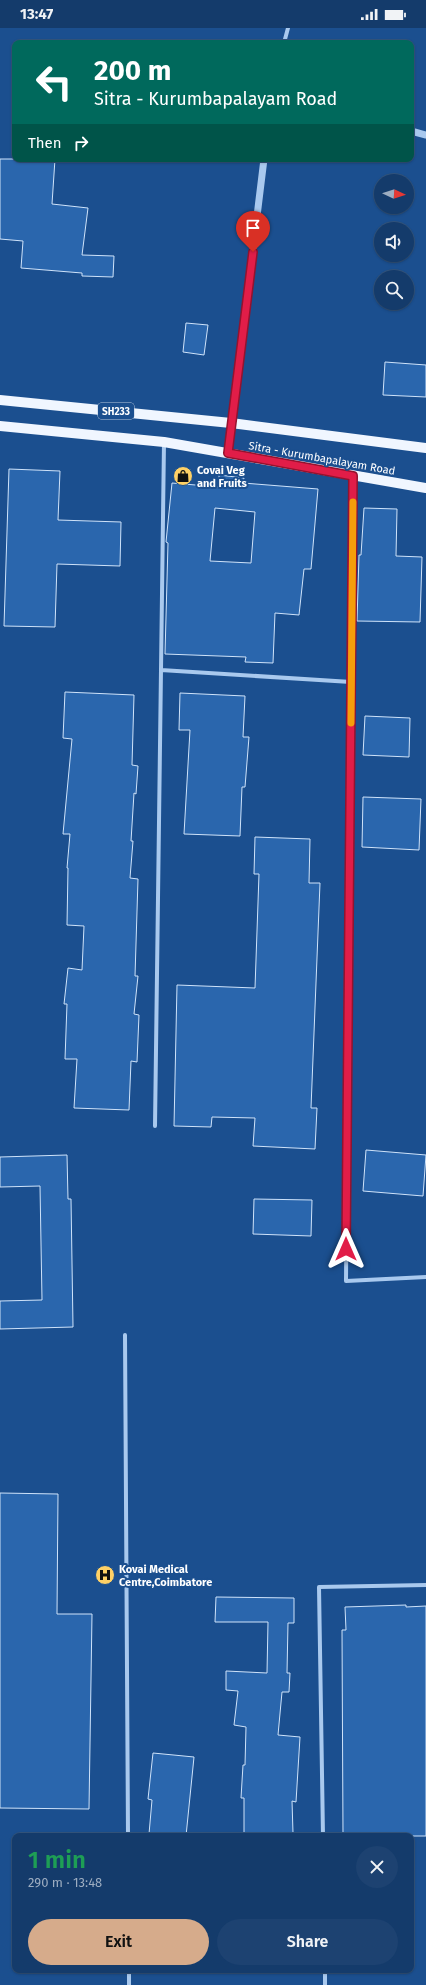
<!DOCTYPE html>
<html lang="en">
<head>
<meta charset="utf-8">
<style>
	:root { --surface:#143b6b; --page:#1d4271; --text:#f1f3f6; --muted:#9dadc1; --line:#33557e; --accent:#d6ab8b }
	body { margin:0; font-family:"Fira Sans",sans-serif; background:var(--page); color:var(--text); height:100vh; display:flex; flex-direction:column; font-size:15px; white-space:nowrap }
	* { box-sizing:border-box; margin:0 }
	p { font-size:13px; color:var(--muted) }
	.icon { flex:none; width:22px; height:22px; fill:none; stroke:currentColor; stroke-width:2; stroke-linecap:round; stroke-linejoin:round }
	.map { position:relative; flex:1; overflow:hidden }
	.side { position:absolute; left:12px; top:1805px; width:402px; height:140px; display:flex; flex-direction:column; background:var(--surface); border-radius:8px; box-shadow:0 1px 3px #0004,0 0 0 1px var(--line) }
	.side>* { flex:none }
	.guide { position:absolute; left:12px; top:12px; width:402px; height:122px; border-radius:8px; box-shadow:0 1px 3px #0004,0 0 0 1px var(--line); background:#00695c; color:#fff; overflow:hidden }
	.needle { width:26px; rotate:94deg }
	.buttons { position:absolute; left:374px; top:146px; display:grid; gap:8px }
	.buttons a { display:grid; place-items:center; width:40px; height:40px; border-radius:50%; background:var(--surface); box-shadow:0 1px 3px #0004,0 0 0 1px var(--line); font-size:20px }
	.pin { position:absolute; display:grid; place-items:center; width:34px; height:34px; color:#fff; margin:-41px -17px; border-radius:50% 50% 50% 0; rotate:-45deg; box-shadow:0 0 4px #0007 }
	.pin .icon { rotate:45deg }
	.me { position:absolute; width:44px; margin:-22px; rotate:0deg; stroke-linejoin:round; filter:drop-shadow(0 0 3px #0008) }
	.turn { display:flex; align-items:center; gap:14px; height:84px; padding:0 16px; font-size:18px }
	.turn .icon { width:52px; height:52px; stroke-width:2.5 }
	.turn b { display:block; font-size:28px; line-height:34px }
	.then { display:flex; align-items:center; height:38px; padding:0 16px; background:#0003; gap:8px; font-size:15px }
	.round { display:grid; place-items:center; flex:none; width:42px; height:42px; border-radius:21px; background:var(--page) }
	.summary { display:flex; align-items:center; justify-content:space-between; height:68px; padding:0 16px }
	h1 { font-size:24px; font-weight:600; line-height:30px; color:#1e9e55 }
	.primary-button { display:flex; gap:8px; margin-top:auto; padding:8px 16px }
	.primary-button a { flex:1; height:46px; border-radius:24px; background:var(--accent); color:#111; font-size:16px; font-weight:600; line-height:46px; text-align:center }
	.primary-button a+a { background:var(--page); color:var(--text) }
	.status { display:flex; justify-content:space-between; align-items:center; height:28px; padding:0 20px; background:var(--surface); direction:ltr }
	.status svg { height:11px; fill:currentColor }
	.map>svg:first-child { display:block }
	.building { fill:#2a66ad; stroke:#cfe3fa; fill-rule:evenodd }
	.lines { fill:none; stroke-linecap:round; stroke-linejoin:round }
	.minor { stroke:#a9c9ee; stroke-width:4 }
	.tertiary { stroke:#a9c9ee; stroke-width:7 }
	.primary { stroke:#f0f6ff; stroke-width:10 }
	.route-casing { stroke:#92132f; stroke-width:10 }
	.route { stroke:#e11d48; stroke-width:7 }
	.slow { stroke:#f59e0b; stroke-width:7 }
	.labels { text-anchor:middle; stroke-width:4; stroke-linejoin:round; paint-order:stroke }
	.shield { fill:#1b4f8f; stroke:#bbcadd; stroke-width:1 }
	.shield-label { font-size:10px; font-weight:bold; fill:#fff }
	.street-label { font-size:11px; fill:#fff; stroke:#1b4f8f }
	.poi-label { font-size:11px; font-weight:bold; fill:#fff; stroke:#1b4f8f; text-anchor:start }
</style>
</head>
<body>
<div class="status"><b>13:47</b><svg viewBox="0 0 49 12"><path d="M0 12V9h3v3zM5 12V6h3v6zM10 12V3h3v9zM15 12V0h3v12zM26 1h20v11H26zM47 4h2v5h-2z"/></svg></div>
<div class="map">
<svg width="426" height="1957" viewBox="0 0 426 1957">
	<rect width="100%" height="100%" fill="#1b4f8f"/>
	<!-- building -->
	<path class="building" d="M0,131H55L52,176L88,180L82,227L114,228L113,249L82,248V245L21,240L23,213L0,211Z
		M186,295L208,297L204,327L183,324Z
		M385,334L426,337V369L383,367Z
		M9,441L60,443L58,492L121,494L120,538L57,536L55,599L4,598Z
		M219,447L244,450L243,455L318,461L311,541H304L299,587L275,585L273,635L245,634L246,629L165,626L168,515L166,514L172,455L219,459ZM215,480L255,484L251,535L210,533Z
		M364,480L397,481L396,528L422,529L420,594L357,593L359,527H361Z
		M65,664L134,667L132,737L138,738L136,766L134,765L131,813H133L130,850L138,851L135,948H138L134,986L139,987L137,1034L131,1033L129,1082L74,1080L77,1031H65L67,976H64L68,940L82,942L84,898L67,897L68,840H67L70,806H63L72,711L63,710Z
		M180,665L245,668L243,709H249L245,759H242L240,808L184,806L190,702H179Z
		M365,688L410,690L409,729L363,727Z
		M363,769L421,771L419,822L362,819Z
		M255,809L310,811L309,855H320L311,1080H317L315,1121L253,1118L255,1090L212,1089L211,1099L174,1098L177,957L255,960L259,846H254Z
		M366,1122L426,1127L423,1168L363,1163Z
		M67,1127L68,1171H71L73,1299L0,1301V1273L42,1272L40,1158L0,1159V1129Z
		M254,1171L312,1172L311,1208L253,1206Z
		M0,1465L58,1466L57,1586H92L89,1781L0,1780Z
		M216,1569L294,1570V1595H288L287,1645H290L289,1664H282L278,1707L300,1709L296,1774L292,1773L293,1805L244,1807V1770H241L243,1737H245L246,1699L234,1697L238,1663L226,1662V1643L267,1645L268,1594H215Z
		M406,1577V1579L426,1578V1808H343L342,1602H346L345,1579Z
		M153,1725L194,1729L186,1808L149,1806L152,1772L148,1771Z"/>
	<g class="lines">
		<!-- minor -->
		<path class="minor" d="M284,15L288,0
			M353,448L346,1253L426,1249
			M161,642L351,654
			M155,1098L164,414
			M125,1307L128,1808
			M323,1808L319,1559L426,1557
			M129,1942V1957
			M325,1942V1957"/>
		<!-- tertiary -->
		<path class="tertiary" d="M411,103L426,107
			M228,425L264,131"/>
		<!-- primary -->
		<path class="primary" d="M0,372L231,395L426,420
			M0,398L164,414L426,460"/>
	</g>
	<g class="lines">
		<!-- route casing -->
		<g class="route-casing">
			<path id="route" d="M253,224L228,425L353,448L346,1221"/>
		</g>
		<!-- route -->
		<use href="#route" class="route"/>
		<!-- slow -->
		<path class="slow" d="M351,695L353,474"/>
	</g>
	<!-- icons -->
	<defs>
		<g id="shop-disc" transform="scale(1)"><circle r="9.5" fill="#ffd166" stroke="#1b4f8f"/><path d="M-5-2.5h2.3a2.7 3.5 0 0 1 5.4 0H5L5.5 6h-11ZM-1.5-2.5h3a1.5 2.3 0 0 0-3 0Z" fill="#111"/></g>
		<g id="hospital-disc" transform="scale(1)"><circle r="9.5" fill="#ffd166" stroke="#1b4f8f"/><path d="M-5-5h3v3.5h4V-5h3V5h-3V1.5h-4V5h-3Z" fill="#111"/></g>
	</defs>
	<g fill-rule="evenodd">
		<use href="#shop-disc" x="183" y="448"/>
		<use href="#hospital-disc" x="105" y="1547"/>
	</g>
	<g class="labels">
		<!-- shield labels -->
		<rect class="shield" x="98" y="375" width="36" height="16" rx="3"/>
		<g class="shield-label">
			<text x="116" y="387">SH233</text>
		</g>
		<!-- street labels -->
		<g class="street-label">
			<text transform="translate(322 430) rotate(10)" y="4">Sitra - Kurumbapalayam Road</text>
		</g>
		<!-- poi labels -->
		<g class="poi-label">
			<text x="197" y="446">Covai Veg<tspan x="197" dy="13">and Fruits</tspan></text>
			<text x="119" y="1545">Kovai Medical<tspan x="119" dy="13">Centre,Coimbatore</tspan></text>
		</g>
	</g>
</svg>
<div class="buttons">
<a><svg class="needle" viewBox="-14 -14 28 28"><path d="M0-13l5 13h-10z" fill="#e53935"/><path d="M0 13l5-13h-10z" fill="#9dadc1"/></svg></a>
<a><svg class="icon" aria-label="sound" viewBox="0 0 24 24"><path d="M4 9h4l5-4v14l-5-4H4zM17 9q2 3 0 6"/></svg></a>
<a><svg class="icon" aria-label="search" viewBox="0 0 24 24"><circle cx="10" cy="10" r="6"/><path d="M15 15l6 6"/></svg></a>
</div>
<div class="pin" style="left:253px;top:224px;background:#d93025"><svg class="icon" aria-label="arrive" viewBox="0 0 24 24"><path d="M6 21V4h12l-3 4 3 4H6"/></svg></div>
<svg class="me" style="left:346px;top:1221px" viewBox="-20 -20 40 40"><path d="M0-17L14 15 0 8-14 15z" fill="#e11d48" stroke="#fff" stroke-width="4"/></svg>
<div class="guide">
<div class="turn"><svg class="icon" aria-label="left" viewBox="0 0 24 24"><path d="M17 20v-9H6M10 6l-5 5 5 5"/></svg><div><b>200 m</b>Sitra - Kurumbapalayam Road</div></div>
<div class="then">Then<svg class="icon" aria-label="right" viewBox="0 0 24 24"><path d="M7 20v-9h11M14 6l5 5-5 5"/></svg></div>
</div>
<section class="side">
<div class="summary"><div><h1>1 min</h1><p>290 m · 13:48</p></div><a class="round"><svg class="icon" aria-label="close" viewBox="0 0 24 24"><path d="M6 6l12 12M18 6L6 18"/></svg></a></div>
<div class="primary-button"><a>Exit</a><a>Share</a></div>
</section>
</div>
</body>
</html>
